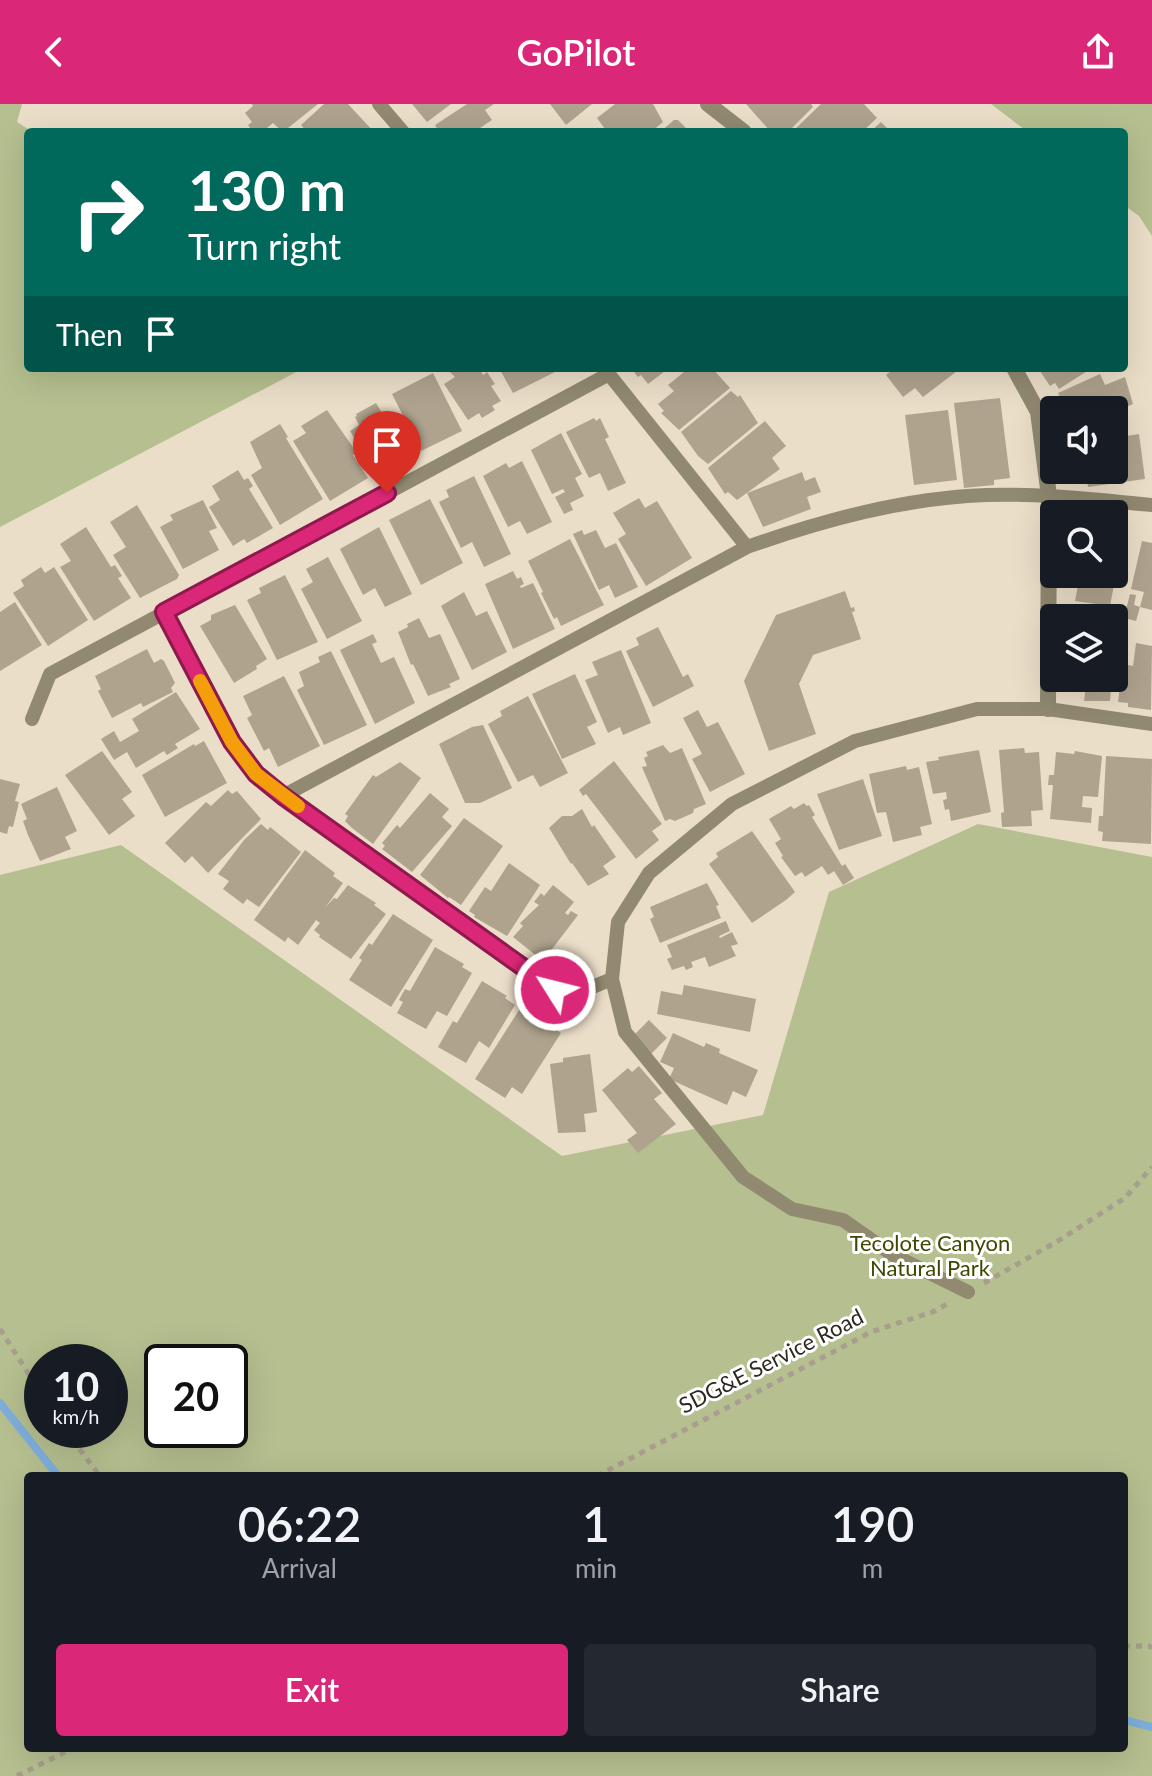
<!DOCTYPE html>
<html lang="en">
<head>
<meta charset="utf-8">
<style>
	:root { --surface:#171b24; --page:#242831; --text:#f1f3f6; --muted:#9ea1a6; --accent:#db2777 }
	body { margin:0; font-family:Lato,sans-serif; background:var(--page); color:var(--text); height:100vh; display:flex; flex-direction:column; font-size:30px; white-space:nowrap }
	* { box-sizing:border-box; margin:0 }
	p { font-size:26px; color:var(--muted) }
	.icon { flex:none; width:44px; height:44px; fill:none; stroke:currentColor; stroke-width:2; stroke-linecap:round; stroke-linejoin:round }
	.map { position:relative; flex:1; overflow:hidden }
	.details { position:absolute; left:24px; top:1368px; width:1104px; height:280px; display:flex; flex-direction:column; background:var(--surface); border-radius:8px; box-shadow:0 8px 32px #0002 }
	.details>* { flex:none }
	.hud { position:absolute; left:24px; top:24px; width:1104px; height:244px; border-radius:8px; box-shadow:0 8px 32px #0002; background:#00695c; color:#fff; overflow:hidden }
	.buttons { position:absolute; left:1040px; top:292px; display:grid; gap:16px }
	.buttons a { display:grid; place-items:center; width:88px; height:88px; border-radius:8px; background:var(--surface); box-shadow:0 8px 32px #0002; font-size:40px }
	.speed { position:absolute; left:24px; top:1240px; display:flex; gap:16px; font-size:40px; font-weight:700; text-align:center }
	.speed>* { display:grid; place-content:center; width:104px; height:104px; border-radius:50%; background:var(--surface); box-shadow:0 8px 32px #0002; line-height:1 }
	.speed small { font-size:20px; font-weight:400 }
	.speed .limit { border:4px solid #111; border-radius:12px; background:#fff; color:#111 }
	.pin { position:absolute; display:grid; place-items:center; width:68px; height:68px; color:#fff; margin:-82px -34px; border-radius:50% 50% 50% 0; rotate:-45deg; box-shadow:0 0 8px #0007 }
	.pin .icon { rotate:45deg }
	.me { position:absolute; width:88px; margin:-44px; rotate:306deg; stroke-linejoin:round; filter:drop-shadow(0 0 6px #0008) }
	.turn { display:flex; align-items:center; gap:28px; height:168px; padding:0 32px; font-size:36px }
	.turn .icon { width:104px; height:104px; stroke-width:2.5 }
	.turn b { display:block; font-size:56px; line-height:68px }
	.then { display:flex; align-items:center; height:76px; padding:0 32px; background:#0003; gap:16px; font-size:30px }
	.eta { display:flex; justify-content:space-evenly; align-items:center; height:136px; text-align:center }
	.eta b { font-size:48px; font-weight:600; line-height:56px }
	.action { display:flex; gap:16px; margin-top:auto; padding:16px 32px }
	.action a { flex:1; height:92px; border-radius:8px; background:var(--accent); color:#fff; font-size:32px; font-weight:600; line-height:92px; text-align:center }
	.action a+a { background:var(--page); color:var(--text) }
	header { display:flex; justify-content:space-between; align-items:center; height:104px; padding:0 32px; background:var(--accent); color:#fff; font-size:36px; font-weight:600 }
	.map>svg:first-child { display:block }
	.green { fill:#b5bf8f; fill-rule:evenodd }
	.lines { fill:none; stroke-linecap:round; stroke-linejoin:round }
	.stream { stroke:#7fafdb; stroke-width:8 }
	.building { fill:#afa38e }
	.path { stroke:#a89e8d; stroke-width:5; stroke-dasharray:6 6; stroke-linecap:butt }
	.lane { stroke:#918970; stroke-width:14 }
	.street { stroke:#918970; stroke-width:16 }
	.route-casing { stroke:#8e194d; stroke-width:20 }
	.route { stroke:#db2777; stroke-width:14 }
	.slow { stroke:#f59e0b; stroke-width:14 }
	.labels { text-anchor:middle; stroke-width:6; stroke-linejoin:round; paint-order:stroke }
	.park-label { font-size:22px; fill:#404800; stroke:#fff }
	.street-label { font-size:22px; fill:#2d2920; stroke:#fff }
</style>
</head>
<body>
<header><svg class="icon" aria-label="back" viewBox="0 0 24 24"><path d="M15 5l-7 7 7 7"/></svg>GoPilot<svg class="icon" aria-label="share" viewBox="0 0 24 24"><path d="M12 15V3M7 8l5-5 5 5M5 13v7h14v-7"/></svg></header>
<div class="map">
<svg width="1152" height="1672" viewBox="0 0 1152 1672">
	<rect width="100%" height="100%" fill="#ebdec8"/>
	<!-- green -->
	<path class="green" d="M0,0H22L17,18L33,28H28V264H304L0,423Z
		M991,0H1152V132L1139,112L1124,101V28H1028Z
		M978,720L1152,753V1672H0V771L121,741L562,1052L763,1011L829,788ZM42,1258H110V1326H42ZM162,1258H230V1326H162ZM28,1372H1124V1644H28Z"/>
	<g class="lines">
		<!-- stream -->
		<path class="stream" d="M0,1299L58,1372
			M1124,1616L1152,1623"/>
	</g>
	<!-- building -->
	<path class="building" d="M252,0H318L283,28L273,19L262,28H253L248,21L252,18L245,9L253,2Z
		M324,0H348L374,28H307L301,21Z
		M412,0H451L427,18Z
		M467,0H494L485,6L492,16L474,28H439L435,21Z
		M550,0H592L566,21Z
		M615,0H653L663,18L651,28H602L605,25L597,14Z
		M746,0H811L813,3L788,28L782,24L778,28H771Z
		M821,0H864L877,14L862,28H792Z
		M674,16H678L690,28H660Z
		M881,18L891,28H870Z
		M446,264H479L483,271L487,268L495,280L491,282L501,297L492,302L495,306L482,314L479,309L468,316L444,280L455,273Z
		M499,264H553L555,268L513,289Z
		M631,264H669L648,280L641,271L638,273Z
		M689,264H708L710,267L713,265L730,284L679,326L661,309L664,307L658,300L674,287L668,281Z
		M895,264H961L923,293L915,284L903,293L886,271Z
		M1038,264H1092L1059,285L1055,279L1050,282Z
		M433,269L462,327L421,347L392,290Z
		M1100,270L1105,281L1125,273L1133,300L1114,309V306H1059L1057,302L1063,299L1058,289Z
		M731,287L738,293L740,291L758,319L708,360L698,352L681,328Z
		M1000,294L1010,374L994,376V381L964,384L954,299Z
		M376,299L406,348L398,352L400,355L376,370L350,327L359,321L355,313L357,312L356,310Z
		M327,306L357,349L353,351L368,374L330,397L293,337L306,329L301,322Z
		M948,306L957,376L914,381L905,311Z
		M594,314L596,317L600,314L609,333L605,335L626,379L608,387L600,369L589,374L566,328Z
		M765,317L786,342L772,354L780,365L737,396L728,388L725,390L708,364Z
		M280,320L288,333L286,334L323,395L280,421L251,371L262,364L250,338Z
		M561,329L582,370L575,374L584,392L570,399L573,406L564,410L555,393L565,388L563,385L552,390L531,346Z
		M1139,330L1145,375L1088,383L1086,369L1072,372L1071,366H1114V334Z
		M522,357L552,418L527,430L520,417L508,423L483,372L506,359L509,364Z
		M238,366L244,376L248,374L253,382L249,385L273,424L247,439L244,435L233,442L209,403L220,396L212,382Z
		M802,368L805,377L815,373L821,388L807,393L811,405L763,423L747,389Z
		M474,372L511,450L484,463L472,438L461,444L439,398L449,393L446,386Z
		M639,394L645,404L657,397L692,454L646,482L618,435L626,430L613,409Z
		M430,395L463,459L421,481L389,416Z
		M203,396L217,424L209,427L219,446L183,465L160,423L173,416L170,411Z
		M137,401L179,471L177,475L140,494L113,451L126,443L110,418Z
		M86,423L111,463L115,461L122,472L118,474L131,494L94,517L60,463L71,457L60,440Z
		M379,423L412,490L385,503L375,484L363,491L340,445Z
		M582,426L584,431L596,426L605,444L616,439L638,483L615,494L609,481L599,486L573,430Z
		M1114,431L1122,432L1116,470H1114Z
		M570,435L604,501L561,522L557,513L554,515L541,489L543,488L528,457Z
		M1142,437L1152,439V506L1140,503L1144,488L1131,485Z
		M328,453L362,517L327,535L301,485L313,478L306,465Z
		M41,463L45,469L54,463L88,516L48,542L13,489L24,482L21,476Z
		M513,467L517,475L521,473L524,480L520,482L521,484L533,479L555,525L513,545L485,480Z
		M1080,470H1116L1110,502L1075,497Z
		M285,471L318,538L277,556L247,496L261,489L259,484Z
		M845,487L851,504L854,503L855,507L852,508L861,535L813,551L799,580L816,630L769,647L744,577L776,511Z
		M464,488L476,512L487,507L507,548L472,566L441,502Z
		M1130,490L1136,491L1134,501L1140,503L1136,517L1124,514Z
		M15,498L42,541L0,567V508Z
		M235,501L267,555L256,562L257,565L234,579L200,522L211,516V511Z
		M419,514L429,534L440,530L460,575L449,580L451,583L428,592L413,560L411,561L398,528L408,523L407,520Z
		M658,523L683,573L688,570L694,582L653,603L626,547L639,541L636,534Z
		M373,530L377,538L372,540L381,559L394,553L415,599L375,620L340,546Z
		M1136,539L1152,542L1151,606L1128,603V599L1118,598L1123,560L1133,562Z
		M147,545L154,559L161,555L164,557L175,579L171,584L173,588L143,603L141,599L112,614L98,587L101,585L95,572Z
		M621,546L651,619L623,631L620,623L608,629L585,576L598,571L592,558Z
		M331,547L367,621L324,641L297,586L304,582L299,568L320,558L318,553Z
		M575,570L597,618L587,623L596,640L562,655L532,590Z
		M284,572L320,642L278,663L269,644L264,647L247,614L252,611L243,592Z
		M1077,574H1112L1110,597H1084L1086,581L1076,580Z
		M176,588L200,625L175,640L178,644L167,651L164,647L136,664L127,648L114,656L101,635L114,627L120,638L139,627L132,615Z
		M528,592L568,669L540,683L533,671L518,678L488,620L502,612L500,607Z
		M698,606L707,623L718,618L745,670L710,688L692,655L702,650L683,614Z
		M483,621L512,684L480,699H465L439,640L472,623Z
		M204,637L227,679L165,713L142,671L194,640L195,642Z
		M663,641L670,649L682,644L706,700L694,705L693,709L675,717L670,715L665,717L642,663L647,662L644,654L648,652L646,648Z
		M1024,644L1025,649L1039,648L1043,706L1031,707L1032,722L1002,723L1001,709L1004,708L999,646Z
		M979,646L991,708L951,717L949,705L945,706L943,696L947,695L946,688L933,690L926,658L939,656L938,653Z
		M102,647L132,688L122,695L135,712L109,731L65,671Z
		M1075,647L1102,652L1098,693L1083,692L1082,703L1092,704L1091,719L1050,715L1053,681H1048L1049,671H1054L1056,648L1074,650Z
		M1106,652L1152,655L1151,740L1102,737L1103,728L1098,727L1099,712H1103Z
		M614,657L662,720L652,727L659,736L636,755L586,690L583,692L579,686Z
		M400,658L421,674L373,740L352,724L345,717L348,712L345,710L373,671L376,673Z
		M906,662L907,666L919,663L932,720L920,723L922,731L893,738L886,708L877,709L869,670Z
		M0,675L20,680L15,697L19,698L13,723L9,722L7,730L0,728Z
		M863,675L882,732L839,746L817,690Z
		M57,683L77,727L65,733L71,745L40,757L28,731L23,717L27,715L21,700Z
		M228,686L232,690L237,687L261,715L208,769L192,752L185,759L165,739L206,698L211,702Z
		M430,689L449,705L442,713L452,722L412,768L382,745L385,742L382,739L397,721L400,724Z
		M804,699L807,702L809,701L815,711L812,713L842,762L845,760L854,774L843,781L834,767L828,771L822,762L805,773L802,768L795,772L781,753L783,752L775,739L781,735L769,715L791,702L794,705Z
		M582,705L592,723L594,721L616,753L603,762L609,770L588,782L572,759L571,760L549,724L562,712H572Z
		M464,714L503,742L461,801L449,793L448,794L420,771Z
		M261,720L268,726L270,723L301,748L259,803L247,795L243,800L223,785L229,777L218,770L244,736Z
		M752,727L795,788L786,796L752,819L709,760L718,753L716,749Z
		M305,746L335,769L333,772L343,779L325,804L334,794L337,795L348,781L376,799L374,801L386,810L351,855L319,833L320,831L314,826L320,819L316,816L298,841L288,833L285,838L254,816Z
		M509,759L540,781L507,832L474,813L475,811L469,807L485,783L491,787Z
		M707,779L719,801L716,802L721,814L660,839L650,815L654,813L650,803Z
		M553,781L574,798L565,809L568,811L571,807L578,811L543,857L513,833L523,822L520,819L539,801L534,798L541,789L544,792Z
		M393,810L433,836L391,903L349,876L362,856L359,854L369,839L372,841Z
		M726,817L730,827L719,832L720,834L732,828L738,840L731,842L736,852L709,863L705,853L691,858L693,863L686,866L684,862L672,866L667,855L672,853L667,841Z
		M435,843L464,860L462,863L472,869L447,912L437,907L426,925L397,909L403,898L399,896L405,885L410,887Z
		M482,877L507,892L505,894L515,901L489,944L479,937L466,959L438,943L453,917L457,919Z
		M684,881L756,895L750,928L657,910L661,887L682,891Z
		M521,903L561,929L522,990L512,983L505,994L475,975Z
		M649,916L667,934L650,951L632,933Z
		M673,929L704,943L706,939L720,945L719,949L758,966L746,993L733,987L727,1001L669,975L674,964L660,958Z
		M590,950L597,1008L584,1010L586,1028L558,1029L550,960L563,958V954Z
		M639,962L662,989L654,995L676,1020L638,1049L627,1036L637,1029L602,986L628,964L632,968Z"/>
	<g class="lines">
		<!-- path -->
		<path class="path" d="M984,1179L1058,1137L1125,1094L1152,1063
			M0,1225L42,1291
			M65,1326L100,1372
			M597,1372L871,1228L935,1207L947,1200
			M1124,1542H1149L1152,1544
			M17,1672L73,1644"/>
		<!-- lane -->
		<path class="lane" d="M379,0L403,28
			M604,264L747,443
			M164,508L232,638L256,670L283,692L555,886H585L612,875L618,818L649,769L732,700L855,637L977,605H1048L1152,620
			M32,615L50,570L609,270
			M283,692L747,443C824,416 904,394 986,391C1041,389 1097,396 1152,401
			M612,875L625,928L743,1073L792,1105L843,1116L893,1151L968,1188"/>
		<!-- street -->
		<path class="street" d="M708,0L744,28
			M1014,264L1038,308L1049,392L1048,605"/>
	</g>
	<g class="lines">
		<!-- route casing -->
		<g class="route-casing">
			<path id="route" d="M387,389L164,508L232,638L256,670L283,692L555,886"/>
		</g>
		<!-- route -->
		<use href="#route" class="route"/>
		<!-- slow -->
		<path class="slow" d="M200,577L232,638L256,670L298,702"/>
	</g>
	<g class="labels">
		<!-- park labels -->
		<g class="park-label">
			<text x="930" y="1147">Tecolote Canyon<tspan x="930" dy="25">Natural Park</tspan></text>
		</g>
		<!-- street labels -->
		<g class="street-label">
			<text transform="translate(771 1257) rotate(-27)" y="8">SDG&amp;E Service Road</text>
		</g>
	</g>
</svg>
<div class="buttons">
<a><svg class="icon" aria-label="sound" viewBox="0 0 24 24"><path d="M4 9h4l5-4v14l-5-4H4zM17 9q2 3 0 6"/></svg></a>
<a><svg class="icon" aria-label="search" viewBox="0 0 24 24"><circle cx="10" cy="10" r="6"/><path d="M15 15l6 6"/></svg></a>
<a><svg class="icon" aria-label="layers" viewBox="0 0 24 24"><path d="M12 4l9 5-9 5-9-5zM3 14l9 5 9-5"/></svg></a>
</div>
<div class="speed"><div>10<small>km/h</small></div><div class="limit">20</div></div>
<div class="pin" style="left:387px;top:389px;background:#d93025"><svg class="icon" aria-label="arrive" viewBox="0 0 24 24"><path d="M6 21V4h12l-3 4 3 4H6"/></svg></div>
<svg class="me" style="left:555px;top:886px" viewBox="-20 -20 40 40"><circle r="17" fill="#db2777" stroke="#fff" stroke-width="3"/><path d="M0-11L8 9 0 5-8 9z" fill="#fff"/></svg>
<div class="hud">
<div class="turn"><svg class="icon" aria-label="right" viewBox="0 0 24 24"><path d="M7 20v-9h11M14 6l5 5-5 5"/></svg><div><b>130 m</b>Turn right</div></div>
<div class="then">Then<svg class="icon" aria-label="arrive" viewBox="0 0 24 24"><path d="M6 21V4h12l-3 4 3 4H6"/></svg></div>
</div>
<section class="details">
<div class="eta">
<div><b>06:22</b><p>Arrival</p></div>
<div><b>1</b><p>min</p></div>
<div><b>190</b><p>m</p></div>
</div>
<div class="action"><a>Exit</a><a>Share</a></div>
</section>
</div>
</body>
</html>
